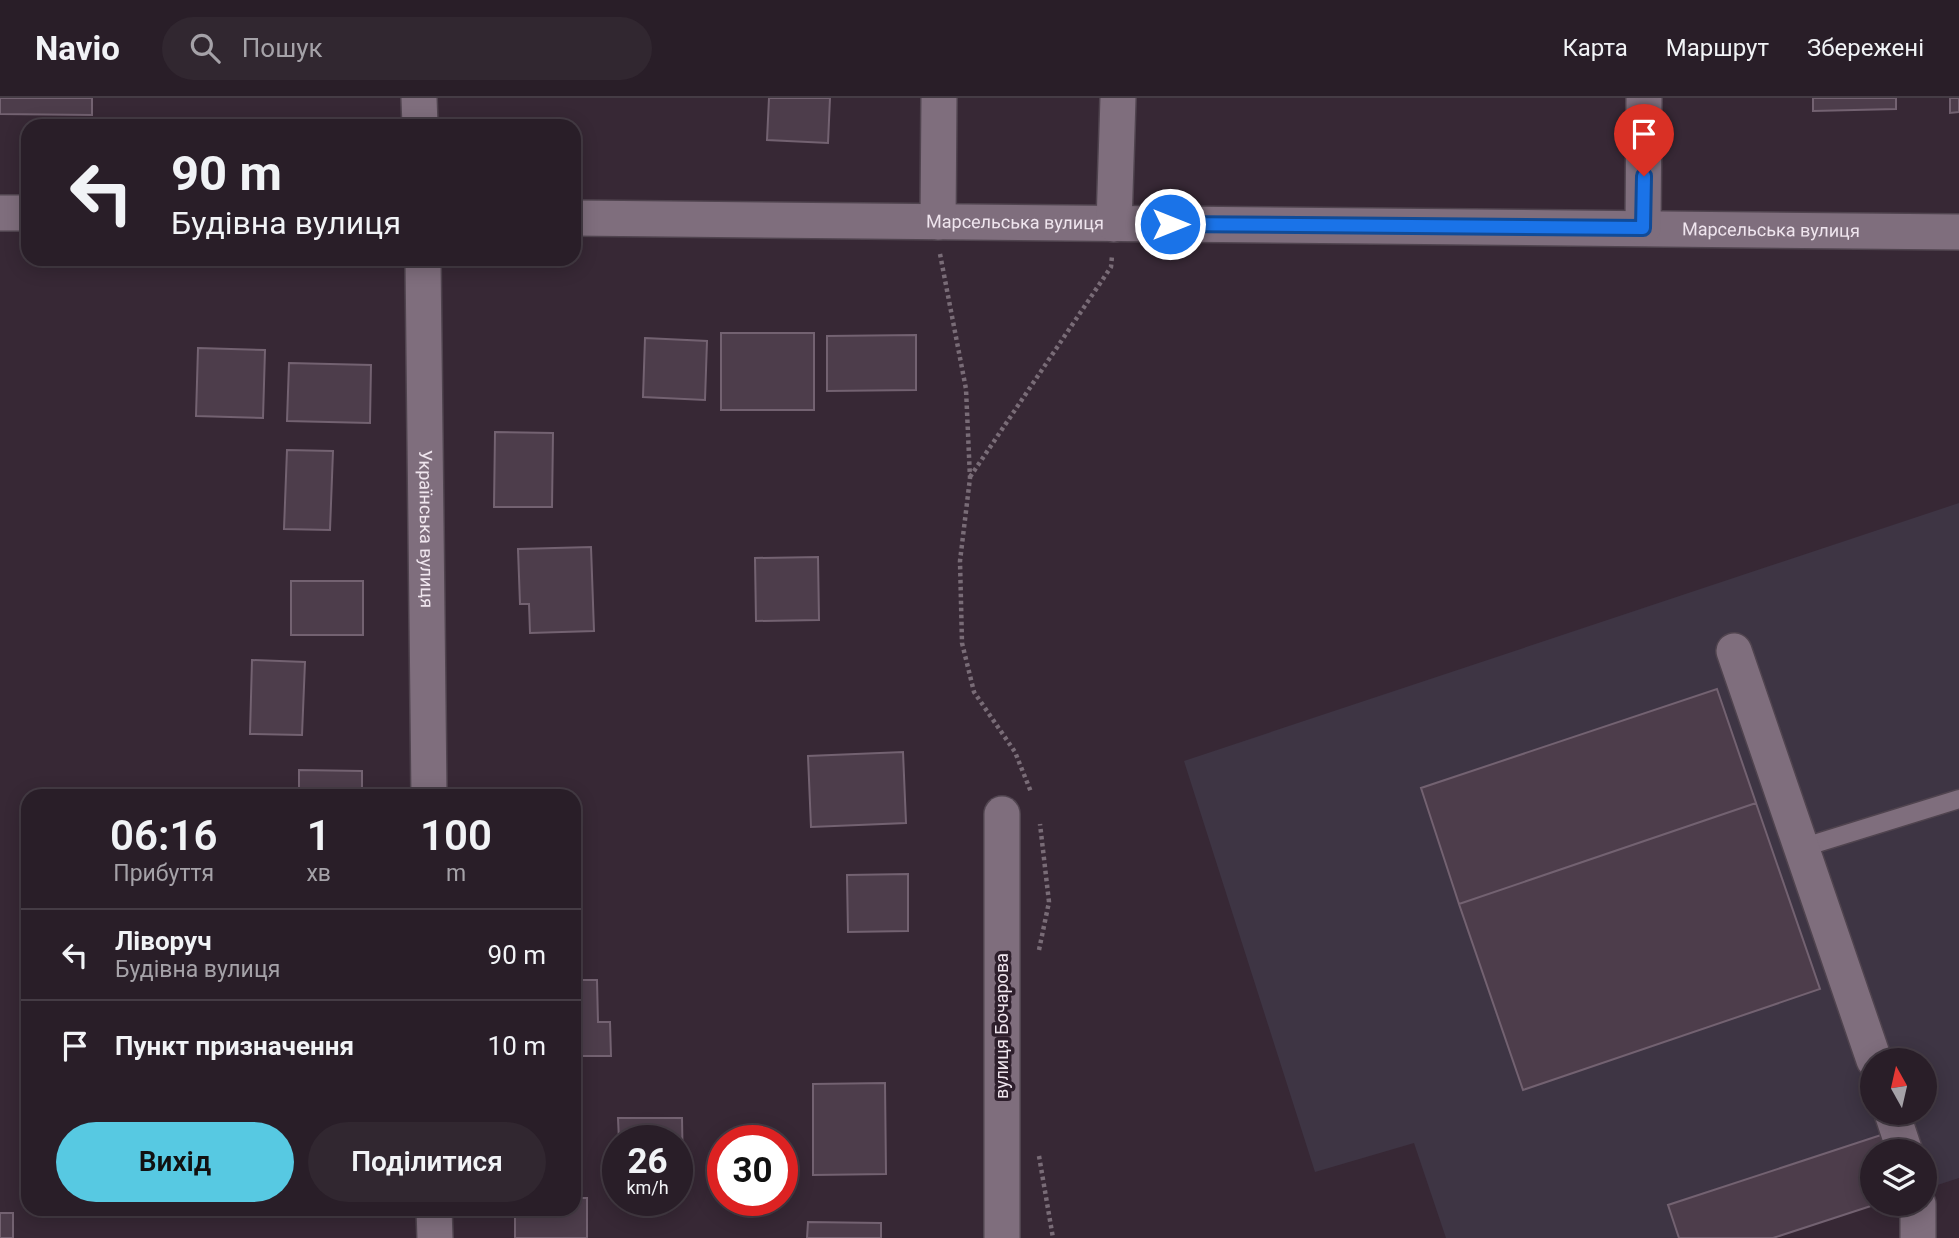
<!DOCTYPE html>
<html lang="uk">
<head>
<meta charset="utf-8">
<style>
	:root { --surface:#291e28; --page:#312730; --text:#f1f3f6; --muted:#a5a2a8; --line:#453c45; --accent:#57c9e2 }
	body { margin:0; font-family:Roboto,sans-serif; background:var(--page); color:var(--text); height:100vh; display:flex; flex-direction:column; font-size:26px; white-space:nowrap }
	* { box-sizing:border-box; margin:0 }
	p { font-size:23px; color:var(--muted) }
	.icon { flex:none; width:38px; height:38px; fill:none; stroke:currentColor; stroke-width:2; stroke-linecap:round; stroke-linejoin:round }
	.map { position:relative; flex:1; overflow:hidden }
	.sheet { position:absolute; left:21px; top:691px; width:560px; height:427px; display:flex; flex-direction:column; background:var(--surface); border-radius:21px; box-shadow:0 4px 18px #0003,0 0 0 2px var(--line) }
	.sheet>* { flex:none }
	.banner { position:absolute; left:21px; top:21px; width:560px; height:147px; border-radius:21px; box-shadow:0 4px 18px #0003,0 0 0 2px var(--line); background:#291e28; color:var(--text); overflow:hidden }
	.needle { width:46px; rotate:352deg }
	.fabs { position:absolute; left:1860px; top:950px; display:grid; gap:14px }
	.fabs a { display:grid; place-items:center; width:77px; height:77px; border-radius:50%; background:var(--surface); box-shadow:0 4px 18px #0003,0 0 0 2px var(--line); font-size:35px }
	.speed { position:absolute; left:602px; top:1027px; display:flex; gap:14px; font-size:35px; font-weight:700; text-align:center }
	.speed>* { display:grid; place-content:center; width:91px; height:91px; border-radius:50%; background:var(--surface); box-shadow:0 4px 18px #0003,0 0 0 2px var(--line); line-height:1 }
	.speed small { font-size:18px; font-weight:400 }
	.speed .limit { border:10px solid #d22; background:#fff; color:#111 }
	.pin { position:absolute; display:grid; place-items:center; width:60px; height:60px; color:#fff; margin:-72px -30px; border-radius:50% 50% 50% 0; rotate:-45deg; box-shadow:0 0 7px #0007 }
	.pin .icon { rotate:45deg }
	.me { position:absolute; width:77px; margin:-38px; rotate:90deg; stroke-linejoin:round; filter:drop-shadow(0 0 5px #0008) }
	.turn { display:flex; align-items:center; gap:24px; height:147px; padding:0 35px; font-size:32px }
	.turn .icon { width:91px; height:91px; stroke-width:2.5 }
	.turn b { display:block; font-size:49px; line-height:60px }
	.eta { display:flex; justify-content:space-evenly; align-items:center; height:119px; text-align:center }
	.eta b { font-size:42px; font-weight:600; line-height:49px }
	.primary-button { display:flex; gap:14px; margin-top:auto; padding:14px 35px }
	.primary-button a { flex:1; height:80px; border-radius:42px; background:var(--accent); color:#111; font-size:28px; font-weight:600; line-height:80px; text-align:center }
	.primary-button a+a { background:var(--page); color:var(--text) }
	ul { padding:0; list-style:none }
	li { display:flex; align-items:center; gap:21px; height:91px; padding:0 35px; border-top:2px solid var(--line) }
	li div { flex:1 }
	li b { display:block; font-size:26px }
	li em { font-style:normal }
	header { display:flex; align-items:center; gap:42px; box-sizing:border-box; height:98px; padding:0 35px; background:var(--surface); border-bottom:2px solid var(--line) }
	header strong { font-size:33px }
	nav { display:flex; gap:38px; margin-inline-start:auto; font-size:24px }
	.search { width:490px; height:63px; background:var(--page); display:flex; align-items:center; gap:18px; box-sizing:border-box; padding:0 24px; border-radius:38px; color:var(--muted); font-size:26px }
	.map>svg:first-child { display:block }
	.industrial { fill:#3e3544; fill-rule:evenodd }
	.building { fill:#4d3d4b; stroke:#736271; stroke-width:2 }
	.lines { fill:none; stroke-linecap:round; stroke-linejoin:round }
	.service-casing { stroke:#50444f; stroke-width:21 }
	.minor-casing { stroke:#50444f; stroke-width:38 }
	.path { stroke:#796c77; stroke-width:4.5; stroke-dasharray:3.5 3.5; stroke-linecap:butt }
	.service { stroke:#7f6e7d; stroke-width:18 }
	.minor { stroke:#7f6e7d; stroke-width:35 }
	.route-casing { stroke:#114b97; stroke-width:18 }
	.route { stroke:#1a73e8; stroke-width:12 }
	.labels { text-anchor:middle; stroke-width:7; stroke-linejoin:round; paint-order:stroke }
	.street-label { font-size:18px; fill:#efe5ee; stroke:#2d1e2b }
</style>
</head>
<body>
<header>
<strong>Navio</strong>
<div class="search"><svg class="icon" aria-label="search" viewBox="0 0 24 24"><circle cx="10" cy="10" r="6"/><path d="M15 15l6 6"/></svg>Пошук</div>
<nav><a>Карта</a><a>Маршрут</a><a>Збережені</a></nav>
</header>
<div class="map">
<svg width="1959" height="1140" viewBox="0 0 1959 1140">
	<rect width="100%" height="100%" fill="#372835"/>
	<!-- industrial -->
	<path class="industrial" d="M1959,405V1080L1925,1091V1054H1872V1106L1773,1140H1446L1414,1045L1315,1074L1184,663ZM1872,962H1925V1015H1872Z"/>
	<!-- building -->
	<path class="building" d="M0,0H92V17L0,16Z
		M769,0H830L828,45L767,42Z
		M1813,0H1896V11L1813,13Z
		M1950,0H1959V14L1950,15Z
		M721,235H814V312H721Z
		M916,237V292L827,293V238Z
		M645,240L707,243L705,302L643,299Z
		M198,250L265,252L263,320L196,318Z
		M289,265L371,267L370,325L287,323Z
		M495,334L553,335L552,409H494Z
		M287,352L333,353L330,432L284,431Z
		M591,449L594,533L530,535L529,506H520L518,451Z
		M818,459L819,522L756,523L755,460Z
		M291,483H363V537H291Z
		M252,562L305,564L302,637L250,636Z
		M1717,591L1756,705L1459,806L1421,690Z
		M903,654L906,725L811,729L808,658Z
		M299,672L362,673V698H299Z
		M1756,705L1820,891L1523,992L1459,806Z
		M574,771H579L580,818H574Z
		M908,776V833L848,834L847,777Z
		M574,882H597L598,924H610L611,958H574Z
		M885,985L886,1076L813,1077V986Z
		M618,1020H682L683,1077H677V1043H619Z
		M1881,1037L1887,1054H1872V1106H1877L1773,1140H1679L1668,1107Z
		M574,1100H587V1140H515V1111H574Z
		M0,1115H13V1140H0Z
		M808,1124L881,1125V1140H807Z"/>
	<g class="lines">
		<!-- service casing -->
		<g class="service-casing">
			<path id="service" d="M1801,750L1959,701"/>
		</g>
		<!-- minor casing -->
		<g class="minor-casing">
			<g id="minor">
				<path d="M419,0L420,28"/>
				<path d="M0,115H28"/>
				<path id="s1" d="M574,120L1959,134"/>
				<path d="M938,124L939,0"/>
				<path d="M1114,126L1118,0"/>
				<path d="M1643,130L1644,0"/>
				<path id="s2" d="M423,161L429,698"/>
				<path d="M1734,553L1874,962"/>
				<path d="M1892,1015L1905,1054"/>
				<path d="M434,1111L435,1140"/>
				<path d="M1002,1140V716"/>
				<path d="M1918,1140V1106"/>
			</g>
		</g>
		<!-- path -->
		<path class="path" d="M940,156L966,291L970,380L960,463L962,545L974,594L1015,654L1031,694
			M970,379L1111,169L1112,158
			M1039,852L1049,804L1040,726
			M1039,1058L1053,1140"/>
		<!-- service -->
		<use href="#service" class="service"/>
		<!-- minor -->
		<use href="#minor" class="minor"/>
	</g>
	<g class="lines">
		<!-- route casing -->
		<g class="route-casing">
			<path id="route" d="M1170,126L1643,130L1644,78"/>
		</g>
		<!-- route -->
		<use href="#route" class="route"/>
	</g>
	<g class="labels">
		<!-- street labels -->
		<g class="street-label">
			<text dy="6" stroke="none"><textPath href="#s1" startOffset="441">Марсельська вулиця</textPath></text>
			<text dy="6" stroke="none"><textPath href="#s1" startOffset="1197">Марсельська вулиця</textPath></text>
			<text dy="6" stroke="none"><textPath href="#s2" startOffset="270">Українська вулиця</textPath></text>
			<text transform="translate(1002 928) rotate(-90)" y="6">вулиця Бочарова</text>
		</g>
	</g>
</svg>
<div class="fabs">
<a><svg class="needle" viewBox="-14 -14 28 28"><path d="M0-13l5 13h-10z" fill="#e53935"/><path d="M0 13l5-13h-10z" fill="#a5a2a8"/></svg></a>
<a><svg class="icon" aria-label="layers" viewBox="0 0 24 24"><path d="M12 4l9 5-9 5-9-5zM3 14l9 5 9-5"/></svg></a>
</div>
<div class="speed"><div>26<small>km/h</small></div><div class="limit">30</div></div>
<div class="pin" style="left:1644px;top:78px;background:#d93025"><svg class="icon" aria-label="arrive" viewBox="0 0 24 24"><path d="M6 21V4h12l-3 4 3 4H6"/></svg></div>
<svg class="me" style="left:1170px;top:126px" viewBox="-20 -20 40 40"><circle r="17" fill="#1a73e8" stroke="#fff" stroke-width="3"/><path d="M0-11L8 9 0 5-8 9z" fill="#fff"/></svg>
<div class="banner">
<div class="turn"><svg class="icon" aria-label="left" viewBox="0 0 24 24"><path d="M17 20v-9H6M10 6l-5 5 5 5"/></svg><div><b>90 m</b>Будівна вулиця</div></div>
</div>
<section class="sheet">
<div class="eta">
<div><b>06:16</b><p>Прибуття</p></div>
<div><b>1</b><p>хв</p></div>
<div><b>100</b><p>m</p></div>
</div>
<ul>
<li><svg class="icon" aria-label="left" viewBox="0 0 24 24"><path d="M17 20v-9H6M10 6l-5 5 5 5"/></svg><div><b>Ліворуч</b><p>Будівна вулиця</p></div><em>90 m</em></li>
<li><svg class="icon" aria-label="arrive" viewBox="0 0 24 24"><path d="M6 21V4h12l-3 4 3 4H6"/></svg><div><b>Пункт призначення</b></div><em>10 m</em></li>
</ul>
<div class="primary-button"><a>Вихід</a><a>Поділитися</a></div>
</section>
</div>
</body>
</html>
